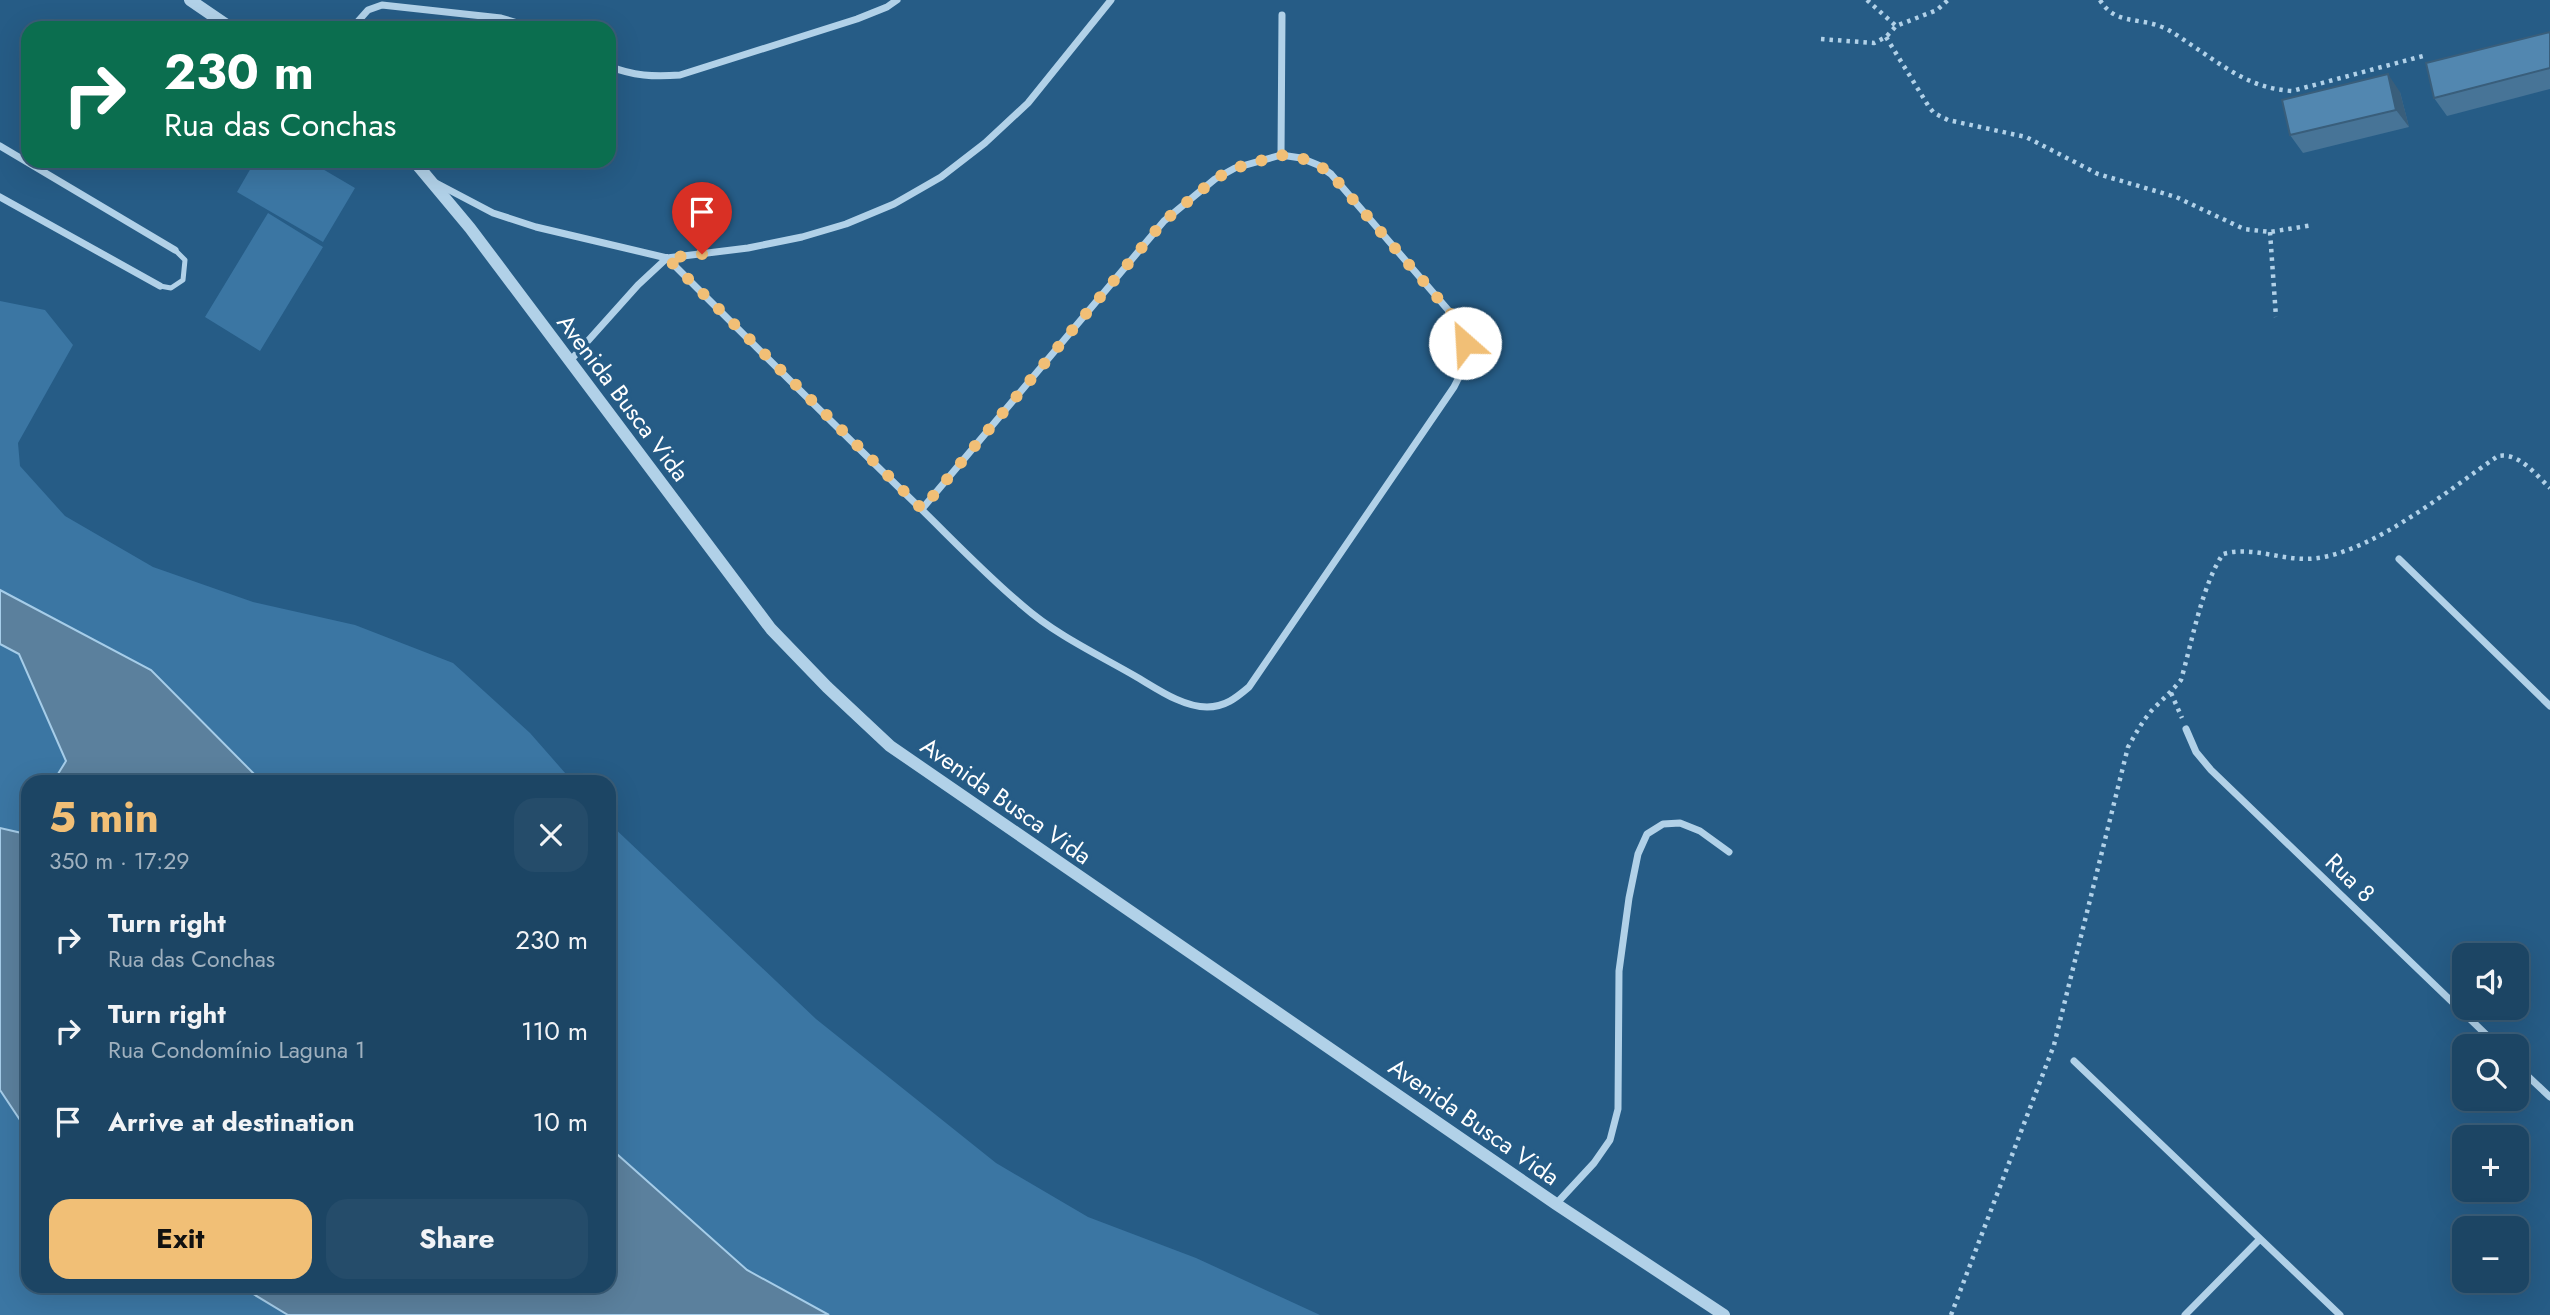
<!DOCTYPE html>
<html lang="en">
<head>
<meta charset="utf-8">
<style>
	:root { --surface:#1c4564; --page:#254c6a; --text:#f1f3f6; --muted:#a0b1bf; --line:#3a5d78; --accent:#f1bf76 }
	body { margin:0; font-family:Jost,sans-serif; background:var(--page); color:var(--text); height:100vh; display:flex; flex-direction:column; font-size:26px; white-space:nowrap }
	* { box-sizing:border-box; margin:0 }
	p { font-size:23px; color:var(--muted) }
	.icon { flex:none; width:38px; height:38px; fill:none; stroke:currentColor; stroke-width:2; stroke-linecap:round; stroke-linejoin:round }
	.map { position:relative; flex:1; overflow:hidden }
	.sheet { position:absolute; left:21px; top:775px; width:595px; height:518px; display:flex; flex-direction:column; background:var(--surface); border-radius:21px; box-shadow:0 7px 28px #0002,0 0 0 2px var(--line) }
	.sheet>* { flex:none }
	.top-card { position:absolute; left:21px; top:21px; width:595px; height:147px; border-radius:21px; box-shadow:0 7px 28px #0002,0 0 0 2px var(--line); background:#0b6e4f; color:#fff; overflow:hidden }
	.fabs { position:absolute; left:2452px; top:943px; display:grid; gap:14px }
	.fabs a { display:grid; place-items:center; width:77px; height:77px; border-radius:14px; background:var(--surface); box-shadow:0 7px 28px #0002,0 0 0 2px var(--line); font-size:35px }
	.pin { position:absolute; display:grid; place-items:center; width:60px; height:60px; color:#fff; margin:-72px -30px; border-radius:50% 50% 50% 0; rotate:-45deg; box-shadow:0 0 7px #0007 }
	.pin .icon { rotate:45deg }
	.me { position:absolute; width:77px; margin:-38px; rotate:334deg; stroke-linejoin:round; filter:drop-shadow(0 0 5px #0008) }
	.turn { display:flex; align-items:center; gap:24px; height:147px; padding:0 28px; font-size:32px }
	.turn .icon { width:91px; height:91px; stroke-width:2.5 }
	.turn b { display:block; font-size:49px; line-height:60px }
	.round { display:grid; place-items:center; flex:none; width:74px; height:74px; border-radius:21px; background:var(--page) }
	.overview { display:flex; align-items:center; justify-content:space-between; height:119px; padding:0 28px }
	h1 { font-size:42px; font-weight:700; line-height:52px; color:var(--accent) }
	.action { display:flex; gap:14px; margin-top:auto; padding:14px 28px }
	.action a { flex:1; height:80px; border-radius:21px; background:var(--accent); color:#111; font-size:28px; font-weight:700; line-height:80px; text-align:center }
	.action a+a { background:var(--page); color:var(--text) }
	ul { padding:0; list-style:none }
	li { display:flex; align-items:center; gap:21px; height:91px; padding:0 28px }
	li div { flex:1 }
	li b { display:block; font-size:26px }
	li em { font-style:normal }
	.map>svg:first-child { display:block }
	.green { fill:#3b76a3 }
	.water { fill:#5b809d; stroke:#a6cde9; stroke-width:2 }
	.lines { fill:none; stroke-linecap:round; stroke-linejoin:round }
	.path { stroke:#b1d1e8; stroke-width:4.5; stroke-dasharray:3.5 5; stroke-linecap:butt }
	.service { stroke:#b1d1e8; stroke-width:5 }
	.minor { stroke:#b1d1e8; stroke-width:7 }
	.tertiary { stroke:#b1d1e8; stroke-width:12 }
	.wall { fill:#477497 }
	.shaded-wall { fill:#395e7b }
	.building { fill:#5287b0; stroke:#395e7b; stroke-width:2 }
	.route { stroke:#f1bf76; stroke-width:12; stroke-dasharray:0 21.6 }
	.labels { text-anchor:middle; stroke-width:7; stroke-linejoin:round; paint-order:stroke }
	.street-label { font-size:24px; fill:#fff; stroke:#265c86 }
</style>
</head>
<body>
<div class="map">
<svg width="2550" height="1315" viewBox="0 0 2550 1315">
	<rect width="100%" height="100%" fill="#265c86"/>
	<!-- green -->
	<path class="green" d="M255,161H309L355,188L323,242L237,192Z
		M268,213L323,247L260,351L205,317Z
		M0,301L45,310L73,345L18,443L20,466L65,516L153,567L253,602L355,625L453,663L530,733L573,782H262L151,670L0,590Z
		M0,644L19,654L66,762L53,782H28V824L22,833L0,828Z
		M609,823L816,1019L996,1163L1088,1217L1196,1258L1320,1315H829L747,1270L609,1147Z
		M0,1090L28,1132V1286H240L288,1315H0Z"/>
	<!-- water -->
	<path class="water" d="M0,590L151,670L262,782H53L66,761L19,654L0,644Z
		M28,824V1132L0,1090V828L22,833Z
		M609,1147L747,1270L829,1315H288L240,1286H609Z"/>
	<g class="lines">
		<!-- path -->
		<path class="path" d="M1867,0L1896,26
			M2100,0C2115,25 2138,17 2162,27C2172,31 2181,38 2190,44C2225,67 2249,88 2292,91L2423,56
			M1886,37L1929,107L1934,113L1948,120L2026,137L2098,174L2176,197L2244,229L2270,232L2313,225
			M1821,39L1874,43L1886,37L1896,26L1937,10L1948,0
			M2270,232L2276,317
			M2171,693L2182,718
			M1951,1315L2054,1045L2128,747C2136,733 2143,720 2153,709C2163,699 2172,691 2181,680C2192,642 2202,585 2223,554C2253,545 2286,563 2318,558C2378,549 2448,490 2498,456C2519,452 2536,475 2550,488"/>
		<!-- service -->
		<path class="service" d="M160,286L171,288L183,280L185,260L175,250"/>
		<!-- minor -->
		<path class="minor" d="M352,28L368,10L382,5L501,18L534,28
			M609,66C633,76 654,77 680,75L857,19L887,7L897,0
			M0,146L175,250
			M1281,155L1282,15
			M436,183L493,213L536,227L667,258L748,248L802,237L846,224L894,204L941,177L985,143L1028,103L1111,0
			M0,197L160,286
			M667,258C749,340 832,423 916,504C951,538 985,574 1023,606C1056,635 1097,654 1135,676C1156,688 1182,707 1207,707C1225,707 1236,698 1249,687L1454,387C1471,357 1469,340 1449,311L1331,174L1318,165L1301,158L1281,155L1235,168L1215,179L1164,221L922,509
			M569,362L638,285L667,258
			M2399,559L2550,706
			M2186,729L2196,752L2211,770L2498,1046
			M2074,1061L2340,1315
			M2516,1065L2550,1097
			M1556,1204L1594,1163L1610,1140L1618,1109L1619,971L1629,898L1638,854L1647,834L1663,824L1680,823L1700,831L1729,852
			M2185,1315L2259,1240"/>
		<!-- tertiary -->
		<path class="tertiary" d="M190,0L231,28
			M414,161L470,228L771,629L827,687L890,746L1556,1204L1724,1315"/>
	</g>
	<!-- wall -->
	<path class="wall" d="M2550,32V89L2447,116L2434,98Z
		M2400,92L2409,127L2303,153L2290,135Z"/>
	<!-- shaded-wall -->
	<path class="shaded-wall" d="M2388,74L2400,92L2409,127L2396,110Z"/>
	<!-- building -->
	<path class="building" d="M2550,32V68L2434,98L2426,63Z
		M2388,74L2396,110L2290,135L2282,100Z"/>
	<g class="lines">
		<!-- route -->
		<path class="route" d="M702,254L667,258L922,509L1164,221L1215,179L1235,168L1281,155L1301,158L1318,165L1331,174L1449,311L1461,328L1465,343"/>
	</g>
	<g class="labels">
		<!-- street labels -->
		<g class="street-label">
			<text transform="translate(623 398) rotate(53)" y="8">Avenida Busca Vida</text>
			<text transform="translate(1006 801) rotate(35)" y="8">Avenida Busca Vida</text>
			<text transform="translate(2350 878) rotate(44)" y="8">Rua 8</text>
			<text transform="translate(1474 1122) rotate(35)" y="8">Avenida Busca Vida</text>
		</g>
	</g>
</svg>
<div class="fabs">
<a><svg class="icon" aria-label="sound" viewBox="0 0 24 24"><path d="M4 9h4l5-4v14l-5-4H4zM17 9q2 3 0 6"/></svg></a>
<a><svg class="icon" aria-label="search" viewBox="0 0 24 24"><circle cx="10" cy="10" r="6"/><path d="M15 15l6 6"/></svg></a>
<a>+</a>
<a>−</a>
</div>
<div class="pin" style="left:702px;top:254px;background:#d93025"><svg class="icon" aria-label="arrive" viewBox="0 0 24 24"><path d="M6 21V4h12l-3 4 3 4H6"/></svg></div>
<svg class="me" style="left:1465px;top:343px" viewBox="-20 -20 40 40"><circle r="19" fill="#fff"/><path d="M0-13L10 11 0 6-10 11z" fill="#f1bf76"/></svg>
<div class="top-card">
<div class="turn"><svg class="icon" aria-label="right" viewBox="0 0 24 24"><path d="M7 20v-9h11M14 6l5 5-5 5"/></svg><div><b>230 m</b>Rua das Conchas</div></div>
</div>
<section class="sheet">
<div class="overview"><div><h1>5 min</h1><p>350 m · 17:29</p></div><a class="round"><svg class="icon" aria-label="close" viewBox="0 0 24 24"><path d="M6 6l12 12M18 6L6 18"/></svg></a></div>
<ul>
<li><svg class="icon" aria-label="right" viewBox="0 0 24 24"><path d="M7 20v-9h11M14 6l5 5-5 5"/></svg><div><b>Turn right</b><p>Rua das Conchas</p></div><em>230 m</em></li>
<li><svg class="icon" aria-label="right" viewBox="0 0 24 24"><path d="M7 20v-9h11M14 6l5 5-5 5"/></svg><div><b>Turn right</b><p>Rua Condomínio Laguna 1</p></div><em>110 m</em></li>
<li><svg class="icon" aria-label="arrive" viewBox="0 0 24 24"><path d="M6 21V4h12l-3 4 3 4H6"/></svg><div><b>Arrive at destination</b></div><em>10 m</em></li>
</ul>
<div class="action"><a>Exit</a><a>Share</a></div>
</section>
</div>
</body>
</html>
